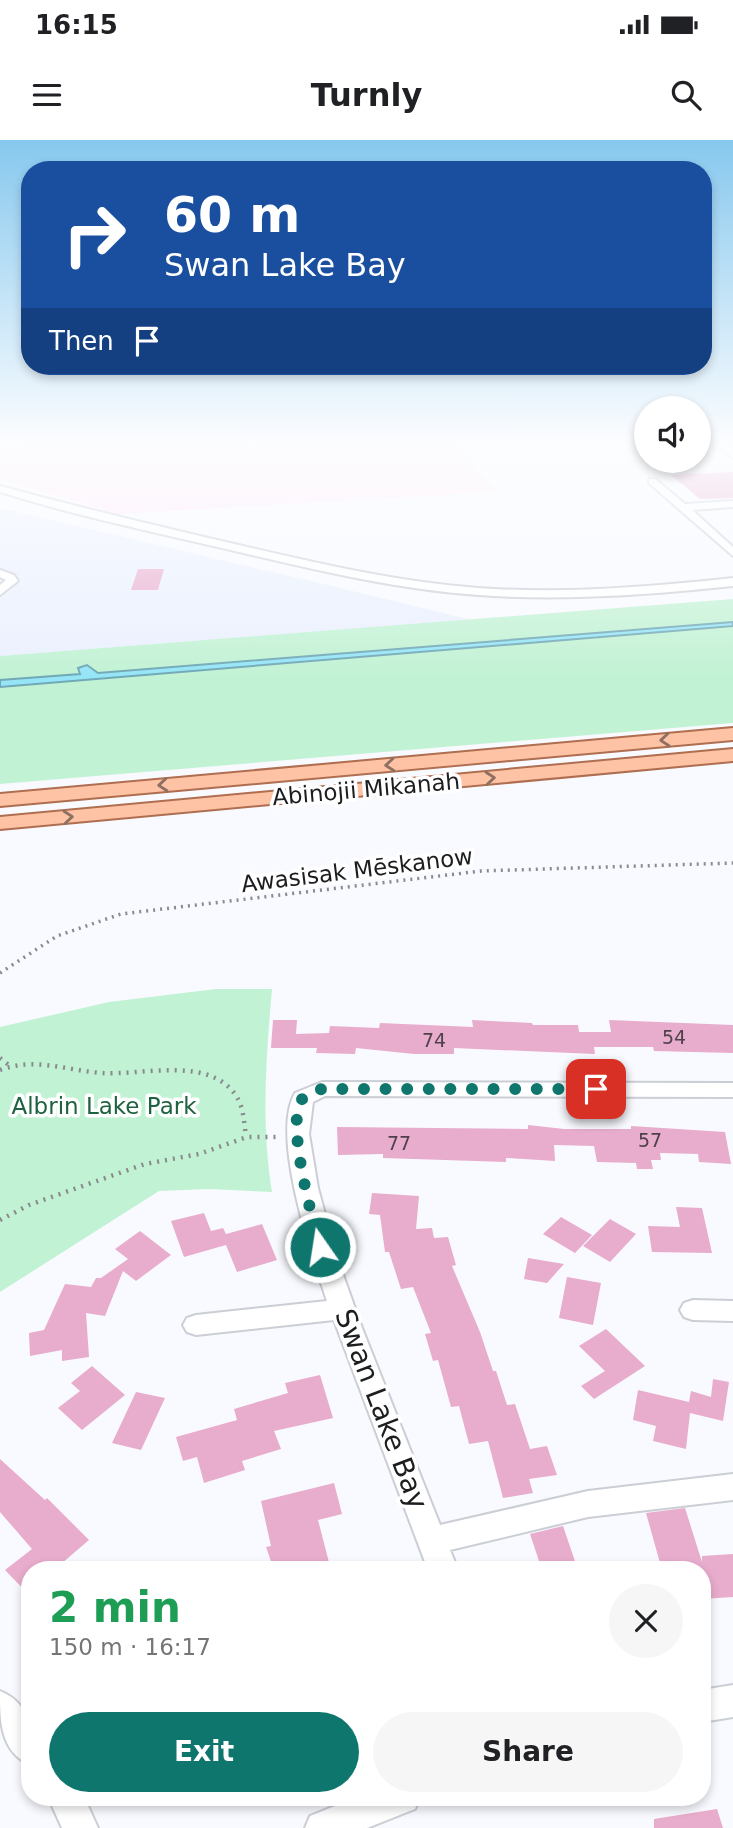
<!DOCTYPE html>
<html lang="en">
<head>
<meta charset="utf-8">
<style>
	:root { --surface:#fff; --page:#f6f6f6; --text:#202124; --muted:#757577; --accent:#0f766e }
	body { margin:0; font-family:"DejaVu Sans",sans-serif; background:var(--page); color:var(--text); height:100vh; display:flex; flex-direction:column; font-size:26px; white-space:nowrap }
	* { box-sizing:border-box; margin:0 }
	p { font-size:23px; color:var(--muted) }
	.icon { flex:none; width:38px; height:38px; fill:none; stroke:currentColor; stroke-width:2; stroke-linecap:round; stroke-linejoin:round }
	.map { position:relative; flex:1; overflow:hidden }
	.side { position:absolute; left:21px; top:1421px; width:690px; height:245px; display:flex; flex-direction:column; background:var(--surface); border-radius:28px; box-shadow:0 4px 10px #0003 }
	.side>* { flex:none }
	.guide { position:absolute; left:21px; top:21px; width:691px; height:214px; border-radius:28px; box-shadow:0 4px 10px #0003; background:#1a4fa0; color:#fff; overflow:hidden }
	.buttons { position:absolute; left:634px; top:256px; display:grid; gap:14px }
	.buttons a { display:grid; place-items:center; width:77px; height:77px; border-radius:50%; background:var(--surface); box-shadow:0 4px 10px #0003; font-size:35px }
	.pin { position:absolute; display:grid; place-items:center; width:60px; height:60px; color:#fff; margin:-30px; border-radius:14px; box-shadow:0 4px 10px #0006 }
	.me { position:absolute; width:77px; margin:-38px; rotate:347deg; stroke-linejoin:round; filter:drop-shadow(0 0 5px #0008) }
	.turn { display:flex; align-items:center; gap:24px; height:147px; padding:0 28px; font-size:32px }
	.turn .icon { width:91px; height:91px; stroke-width:2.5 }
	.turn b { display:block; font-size:49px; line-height:60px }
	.then { display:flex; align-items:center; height:66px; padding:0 28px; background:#0003; gap:14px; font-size:26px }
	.round { display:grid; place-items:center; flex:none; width:74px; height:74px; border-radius:37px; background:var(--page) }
	.overview { display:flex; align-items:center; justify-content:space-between; height:119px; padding:0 28px }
	h1 { font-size:42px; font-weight:700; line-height:52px; color:#1e9e55 }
	.cta { display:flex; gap:14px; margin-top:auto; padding:14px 28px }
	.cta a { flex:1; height:80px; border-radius:42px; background:var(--accent); color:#fff; font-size:28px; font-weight:700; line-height:80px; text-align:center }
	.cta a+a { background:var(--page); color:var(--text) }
	.status { display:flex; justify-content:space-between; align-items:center; height:49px; padding:0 35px; background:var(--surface); direction:ltr }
	.status svg { height:19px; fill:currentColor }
	header { display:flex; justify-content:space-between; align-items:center; height:91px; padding:0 28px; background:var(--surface); font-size:32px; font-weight:700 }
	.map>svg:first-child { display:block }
	.built { fill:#eaf0fe }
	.industrial { fill:#ffe9f7 }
	.green { fill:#c2f2d4 }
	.water { fill:#95e5f7; stroke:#71a9b6; stroke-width:2 }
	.building { fill:#e8accd }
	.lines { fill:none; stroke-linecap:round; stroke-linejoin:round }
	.minor-casing { stroke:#cbced5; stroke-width:4 }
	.major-casing { stroke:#ae6e4f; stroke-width:4 }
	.path-far1 { stroke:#898a8d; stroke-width:3.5; stroke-dasharray:2 5; stroke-linecap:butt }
	.path { stroke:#898a8d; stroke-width:4.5; stroke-dasharray:2 6; stroke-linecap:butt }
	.minor { fill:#fff; fill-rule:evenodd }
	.major { fill:#fec2a5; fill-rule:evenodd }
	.oneway { stroke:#8d7062 }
	.route { stroke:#0f766e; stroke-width:12; stroke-dasharray:0 21.6 }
	.labels { text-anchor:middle; stroke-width:7; stroke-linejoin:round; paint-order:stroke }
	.number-label { font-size:19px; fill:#4f414a }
	.street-label { font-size:23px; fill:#1c1d1f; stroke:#fff }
	.park-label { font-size:23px; fill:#1e6340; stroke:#fff }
	.near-street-label { font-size:28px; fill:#1c1d1f; stroke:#fff }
</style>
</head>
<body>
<div class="status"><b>16:15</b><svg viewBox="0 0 49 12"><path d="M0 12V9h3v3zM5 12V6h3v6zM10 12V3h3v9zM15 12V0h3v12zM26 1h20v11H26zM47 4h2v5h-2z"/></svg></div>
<header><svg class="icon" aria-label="menu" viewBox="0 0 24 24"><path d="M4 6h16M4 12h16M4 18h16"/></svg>Turnly<svg class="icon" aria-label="search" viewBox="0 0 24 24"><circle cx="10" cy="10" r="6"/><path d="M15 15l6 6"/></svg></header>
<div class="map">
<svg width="733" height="1688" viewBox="0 0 733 1688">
	<rect width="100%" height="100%" fill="#f9faff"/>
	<!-- built -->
	<path class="built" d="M0,368L332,446L472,480L0,516Z"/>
	<!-- industrial -->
	<path class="industrial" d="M24,302H455L496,352L118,374L0,339V308Z"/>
	<!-- green -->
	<path class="green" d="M733,459V583L0,644V516Z
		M216,849H272C266,918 261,984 272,1052L210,1049L159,1051L0,1152V887L109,862Z"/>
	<!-- water -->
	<path class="water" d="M733,482V486L0,547V540L80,534L78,528L87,525L98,533Z"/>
	<!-- building -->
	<path class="building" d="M733,332V358L700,359L671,335Z
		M138,429H164L158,450H131Z
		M273,880H297L296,894L329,893L330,886L379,888L380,883L473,887L472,880L532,883L533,885H578L579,892H611L609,880L733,885V913L654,911L653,907H594L595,914L454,908V914H414L356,908L355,914L316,913L317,908H271Z
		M528,985L564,989H631V986L725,992L731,1024L699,1022L698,1014L660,1013L661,1020H651L653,1029H637L636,1023L597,1022L594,1006L554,1005L555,1021L506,1018V1022L383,1018V1014L338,1015L337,987L528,989Z
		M372,1053L419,1056L416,1089L432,1088L434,1098L448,1097L456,1125L452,1126L480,1192L493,1231H496L507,1265L515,1264L530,1309L547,1306L557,1335L529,1339L533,1353L503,1358L488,1301L469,1304L459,1266L451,1267L438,1220L433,1221L425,1194L431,1193L413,1147L401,1149L389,1112H385L380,1075L369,1074Z
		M676,1067L702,1068L712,1113L652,1112L648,1086L680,1087Z
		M204,1073L211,1091L223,1088L226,1094L262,1084L277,1120L237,1132L226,1105L184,1117L171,1081Z
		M561,1077L592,1095L575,1113L543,1094Z
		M610,1079L636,1094L610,1122L583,1106Z
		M140,1091L171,1115L136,1141L123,1131L105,1176L86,1173L89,1217L62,1221V1210L30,1216L29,1193L44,1190L65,1144L91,1147L96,1138H101L128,1119L115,1109Z
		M528,1118L564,1124L547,1143L524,1139Z
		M567,1137L601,1143L593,1185L559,1178Z
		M606,1189L645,1226L594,1259L581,1246L605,1231L579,1206Z
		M92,1226L125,1255L82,1290L58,1268L80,1251L71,1243Z
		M320,1235L333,1278L274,1291L281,1309L242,1321L245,1330L204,1343L197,1317L183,1321L176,1297L237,1280L234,1269L288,1253L285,1243Z
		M713,1239L729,1242L723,1281L690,1273L686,1309L653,1301L656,1286L633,1280L638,1250L689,1262L691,1251L711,1257Z
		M136,1252L165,1258L141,1310L112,1303Z
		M0,1319L45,1360L47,1358L89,1400L54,1430H30V1456L5,1430L32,1409L0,1372Z
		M334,1343L342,1374L318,1380L331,1430H274L266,1407L271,1406L261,1361Z
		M685,1368L702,1422V1416L733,1414V1457L702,1459V1430H662L646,1373Z
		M563,1386L578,1430H542L530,1394Z
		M717,1669L723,1688H654V1679Z"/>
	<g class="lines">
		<!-- minor casing -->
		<g class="minor-casing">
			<path id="minor" d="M712,302H722L733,310V318Z
				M649,339H655L685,364L733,361V367L692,370L733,407V416L649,343Z
				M0,346C81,368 161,387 243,406C320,424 398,442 478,448C563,454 648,447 733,438V446C648,455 563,461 478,455C391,449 307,428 222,408C148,391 73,375 0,352Z
				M0,430L14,435L18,441L0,455V445L6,440L0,437Z
				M322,942L733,943V957L325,956L313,962L309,994L318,1048L336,1115L362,1188L440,1385L588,1351L733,1334V1360L588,1377L450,1410L458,1430H428L334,1180L196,1195L187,1192L183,1185L187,1178L196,1175L327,1161C312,1116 270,995 295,953Z
				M693,1160L733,1161V1181L693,1180L684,1177L680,1170L684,1163Z
				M733,1545V1577L702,1582V1550Z
				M0,1551C34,1565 30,1594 30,1625C0,1611 0,1581 0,1551Z
				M48,1657H84L98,1688H62Z
				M357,1657H420L415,1669L367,1688H305L310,1676Z"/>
		</g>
		<!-- major casing -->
		<g class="major-casing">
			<path id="major" d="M733,588V600L0,666V654Z
				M733,609V621L0,689V677Z"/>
		</g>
		<!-- path-far1 -->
		<path class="path-far1" d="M0,833L57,796L121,774L481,731L733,723"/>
		<!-- path -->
		<path class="path" d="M0,918L10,926
			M0,930C35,917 65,930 101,933C141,936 213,914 238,959C244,970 244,984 246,996
			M0,1080L29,1065L145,1024L199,1014L247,997H277"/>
		<!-- minor -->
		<use href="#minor" class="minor"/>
		<!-- major -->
		<use href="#major" class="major"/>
	</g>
	<!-- one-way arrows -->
	<defs><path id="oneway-chevron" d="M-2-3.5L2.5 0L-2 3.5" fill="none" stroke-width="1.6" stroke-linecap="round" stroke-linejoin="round" transform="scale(1.75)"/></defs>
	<g class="oneway">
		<use href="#oneway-chevron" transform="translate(665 600) rotate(175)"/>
		<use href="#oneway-chevron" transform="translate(390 625) rotate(175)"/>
		<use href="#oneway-chevron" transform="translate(490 638) rotate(-5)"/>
		<use href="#oneway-chevron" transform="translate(163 645) rotate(175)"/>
		<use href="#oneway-chevron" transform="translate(68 677) rotate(-5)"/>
	</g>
	<!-- sky -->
	<linearGradient id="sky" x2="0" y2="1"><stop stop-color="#87c8ee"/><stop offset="0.56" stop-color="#fcfdff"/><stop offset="1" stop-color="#fcfdff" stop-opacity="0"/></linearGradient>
	<rect width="733" height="538" fill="url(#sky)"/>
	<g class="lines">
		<!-- route -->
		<path class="route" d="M320,1107C313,1080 284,978 303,958C307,953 316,951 322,949H596"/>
	</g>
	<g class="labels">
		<!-- number labels -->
		<g class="number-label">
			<text x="674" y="904">54</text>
			<text x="434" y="907">74</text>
			<text x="650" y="1007">57</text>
			<text x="399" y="1010">77</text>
		</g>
		<!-- street labels -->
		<g class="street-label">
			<text transform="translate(366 649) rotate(-5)" y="8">Abinojii Mikanah</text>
			<text transform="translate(357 730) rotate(-7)" y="8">Awasisak Mēskanow</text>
		</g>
		<!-- park labels -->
		<g class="park-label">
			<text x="104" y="974">Albrin Lake Park</text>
		</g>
		<!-- near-street labels -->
		<g class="near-street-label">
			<text transform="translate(382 1269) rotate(69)" y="10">Swan Lake Bay</text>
		</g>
	</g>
</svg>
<div class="buttons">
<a><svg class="icon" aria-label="sound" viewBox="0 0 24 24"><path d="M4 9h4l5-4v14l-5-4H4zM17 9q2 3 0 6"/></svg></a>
</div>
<div class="pin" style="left:596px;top:949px;background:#d93025"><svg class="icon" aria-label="arrive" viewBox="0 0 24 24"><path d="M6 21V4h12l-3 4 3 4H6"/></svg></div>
<svg class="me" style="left:320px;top:1107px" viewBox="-20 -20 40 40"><circle r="17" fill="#0f766e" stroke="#fff" stroke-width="3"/><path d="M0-11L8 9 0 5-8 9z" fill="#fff"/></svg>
<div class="guide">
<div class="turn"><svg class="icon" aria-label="right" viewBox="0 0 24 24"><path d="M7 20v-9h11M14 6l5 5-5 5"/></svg><div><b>60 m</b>Swan Lake Bay</div></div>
<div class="then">Then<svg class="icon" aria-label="arrive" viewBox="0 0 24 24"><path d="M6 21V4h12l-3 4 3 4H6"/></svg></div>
</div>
<section class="side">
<div class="overview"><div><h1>2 min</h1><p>150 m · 16:17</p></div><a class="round"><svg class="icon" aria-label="close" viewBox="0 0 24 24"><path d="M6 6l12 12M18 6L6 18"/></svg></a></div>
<div class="cta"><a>Exit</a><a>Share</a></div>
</section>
</div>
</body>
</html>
